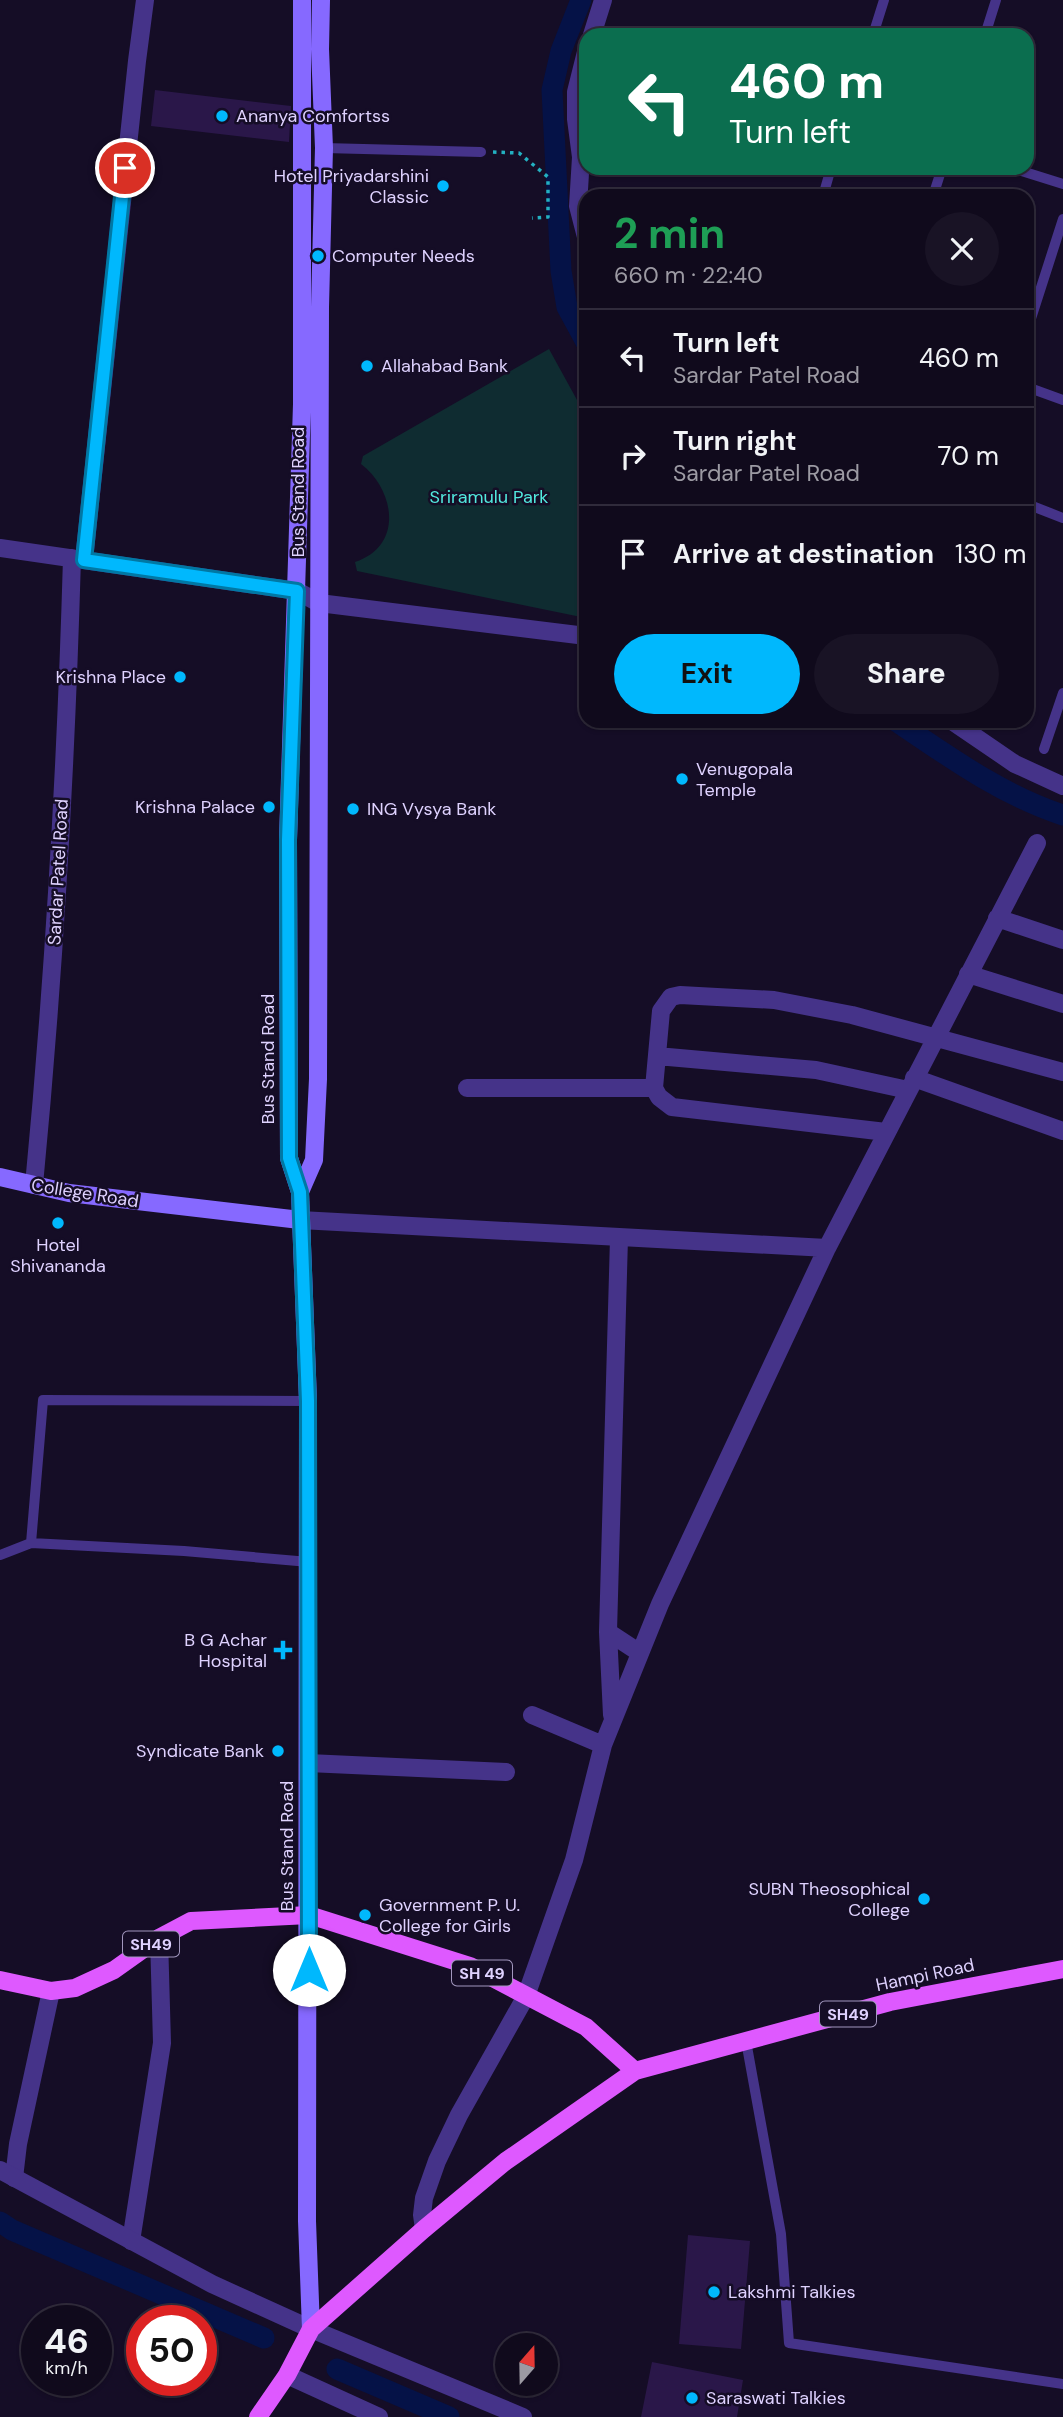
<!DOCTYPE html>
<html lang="en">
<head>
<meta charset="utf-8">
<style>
	:root { --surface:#100a1c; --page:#191325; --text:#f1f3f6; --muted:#9c9aa3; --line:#302b3b; --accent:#00b8fd }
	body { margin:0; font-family:"DM Sans",sans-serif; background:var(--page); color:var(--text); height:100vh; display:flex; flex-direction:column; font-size:26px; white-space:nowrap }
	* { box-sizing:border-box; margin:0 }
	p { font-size:23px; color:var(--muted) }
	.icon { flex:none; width:38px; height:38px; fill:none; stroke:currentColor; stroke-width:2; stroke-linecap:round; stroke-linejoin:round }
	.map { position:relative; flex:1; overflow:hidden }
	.panel { position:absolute; left:579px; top:189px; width:455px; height:539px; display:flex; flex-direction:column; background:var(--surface); border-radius:21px; box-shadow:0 2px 5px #0004,0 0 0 2px var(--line) }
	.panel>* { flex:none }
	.hud { position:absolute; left:579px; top:28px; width:455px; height:147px; border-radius:21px; box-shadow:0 2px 5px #0004,0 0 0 2px var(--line); background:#0b6e4f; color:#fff; overflow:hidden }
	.needle { width:46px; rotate:20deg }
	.controls { position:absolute; left:495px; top:2333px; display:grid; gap:14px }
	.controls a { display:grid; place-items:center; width:63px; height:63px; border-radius:50%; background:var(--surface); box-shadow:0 2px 5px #0004,0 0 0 2px var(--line); font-size:35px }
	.speed { position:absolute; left:21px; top:2305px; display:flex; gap:14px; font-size:35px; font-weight:700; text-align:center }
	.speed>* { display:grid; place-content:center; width:91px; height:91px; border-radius:50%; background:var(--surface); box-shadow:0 2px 5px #0004,0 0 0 2px var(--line); line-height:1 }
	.speed small { font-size:18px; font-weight:400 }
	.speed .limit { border:10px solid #d22; background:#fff; color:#111 }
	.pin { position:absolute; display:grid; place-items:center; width:60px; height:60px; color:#fff; margin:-30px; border:4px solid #fff; border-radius:50%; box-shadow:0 2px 7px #0007 }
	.me { position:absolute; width:77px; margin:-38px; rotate:0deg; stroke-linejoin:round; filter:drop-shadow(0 0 5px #0008) }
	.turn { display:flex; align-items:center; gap:24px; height:147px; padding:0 35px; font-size:32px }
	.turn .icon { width:91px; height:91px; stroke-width:2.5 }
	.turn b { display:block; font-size:49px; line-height:60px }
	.round { display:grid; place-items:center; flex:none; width:74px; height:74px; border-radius:37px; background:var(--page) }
	.overview { display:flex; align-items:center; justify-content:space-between; height:119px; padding:0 35px }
	h1 { font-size:42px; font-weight:700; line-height:52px; color:#1e9e55 }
	.action { display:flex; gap:14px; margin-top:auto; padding:14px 35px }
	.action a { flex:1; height:80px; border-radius:42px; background:var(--accent); color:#111; font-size:28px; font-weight:700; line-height:80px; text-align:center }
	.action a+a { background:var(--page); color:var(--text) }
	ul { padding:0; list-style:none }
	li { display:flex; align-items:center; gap:21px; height:98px; padding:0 35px; border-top:2px solid var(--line) }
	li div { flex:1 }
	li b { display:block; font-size:26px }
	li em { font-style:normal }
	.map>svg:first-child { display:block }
	.green { fill:#0f2c31 }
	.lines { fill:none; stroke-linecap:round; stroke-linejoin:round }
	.canal { stroke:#051247; stroke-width:21 }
	.building { fill:#2a1749 }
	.path { stroke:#23b0c1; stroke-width:3.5; stroke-dasharray:3.5 5; stroke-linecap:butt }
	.service { stroke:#453389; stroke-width:10 }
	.minor { stroke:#453389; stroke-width:18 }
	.tertiary { stroke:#453389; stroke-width:18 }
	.secondary { stroke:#8669ff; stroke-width:18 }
	.primary { stroke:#de59ff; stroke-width:18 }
	.route-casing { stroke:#0078a4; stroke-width:18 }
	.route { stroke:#00b8fd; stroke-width:12 }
	.poi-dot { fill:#00b8fd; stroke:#150d26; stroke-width:2.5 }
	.labels { text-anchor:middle; stroke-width:5; stroke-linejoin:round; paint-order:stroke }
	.shield { fill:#150d26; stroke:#a297be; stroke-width:2 }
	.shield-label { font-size:16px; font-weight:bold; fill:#dfd2ff }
	.poi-label { font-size:18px; fill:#dfd2ff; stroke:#150d26; text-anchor:start }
	.street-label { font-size:18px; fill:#dfd2ff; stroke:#150d26 }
	.park-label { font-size:18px; fill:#52eadf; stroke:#150d26 }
</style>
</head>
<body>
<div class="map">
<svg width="1063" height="2417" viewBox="0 0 1063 2417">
	<rect width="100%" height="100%" fill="#150d26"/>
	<!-- green -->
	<path class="green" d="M549,349L582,409L586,414V618L357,571L355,562C404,546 395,490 361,464L363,456Z"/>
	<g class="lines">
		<!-- canal -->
		<path class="canal" d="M581,0L561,51L552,90L561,271L567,307L586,342
			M896,721C949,757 1002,795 1063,815
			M0,2222L12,2230L264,2338
			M337,2369L449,2417"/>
	</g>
	<!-- building -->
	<path class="building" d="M155,90L291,106L289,142L151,126Z
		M688,2235L750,2241L741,2349L679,2344Z
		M652,2362L743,2380L737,2417H641Z"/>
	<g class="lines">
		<!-- path -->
		<path class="path" d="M493,152L519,153L548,177V217L532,218"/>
		<!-- service -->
		<path class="service" d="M873,35L884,0
			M985,35L996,0
			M324,148L481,152
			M1012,168L1063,184
			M823,196L831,168
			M933,196L942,168
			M1027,331L1063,219
			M1027,387L1063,400
			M1027,504L1063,518
			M1044,749L1063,693
			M308,1401L43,1400L31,1543L184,1551L309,1562
			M0,1555L31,1543
			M746,2041L781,2234L789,2343L1063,2384"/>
		<!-- minor -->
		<path class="minor" d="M592,35L603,0
			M586,52L576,92V119L581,157L578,206L586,237
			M0,548L297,591L319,603L586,636
			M84,560L137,61L145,0
			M952,721L1015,764L1063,786
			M997,918L1063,940
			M968,974L1063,1004
			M657,1056L816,1070L908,1090
			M914,1078L1063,1131
			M467,1088H654
			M886,1132L672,1107L659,1097L654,1088L661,1011L671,997L680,995L774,1000L852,1015L1063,1072
			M34,1185C54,977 66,768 72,558
			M300,1220L827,1248
			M608,1632L640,1653
			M532,1715L603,1745
			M612,1715L608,1632L619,1238
			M308,1763L506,1772
			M14,2178L18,2144L51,1991
			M424,2229L422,2215L424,2198L437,2161L459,2115L526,1996L574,1860L603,1745L660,1604L827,1248L1037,843
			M131,2241L162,2043L159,1938
			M311,2329L523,2417
			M287,2375L379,2417"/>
		<!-- tertiary -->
		<path class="tertiary" d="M0,2170L212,2284L311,2329"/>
		<!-- secondary -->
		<path class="secondary" d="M302,0V404L288,840L289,1158L300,1192L308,1401L307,2221L311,2329
			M0,1177L69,1193L300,1220
			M300,1192L314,1160L318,1079L320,307L324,148L320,49L321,0"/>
		<!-- primary -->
		<path class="primary" d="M0,1980L51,1991L75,1988L114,1970L159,1938L191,1921L309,1915L470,1966L586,2027L635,2071
			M258,2417L287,2375L311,2329L424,2229L506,2161L635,2071L890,2002L1063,1969"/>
	</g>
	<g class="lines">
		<!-- route casing -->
		<g class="route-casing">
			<path id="route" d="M125,168L84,560L297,591L288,840L289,1158L300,1192L308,1401L309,1970"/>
		</g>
		<!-- route -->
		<use href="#route" class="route"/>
	</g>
	<!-- markers -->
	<g class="poi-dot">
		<circle cx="222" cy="116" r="7"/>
		<circle cx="443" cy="186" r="7"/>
		<circle cx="318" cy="256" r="7"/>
		<circle cx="367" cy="366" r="7"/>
		<circle cx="180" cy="677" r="7"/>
		<circle cx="682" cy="779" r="7"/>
		<circle cx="269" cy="807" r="7"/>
		<circle cx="353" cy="809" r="7"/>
		<circle cx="58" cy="1223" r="7"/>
		<path d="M279.5 1639.5h7v7h7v7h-7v7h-7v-7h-7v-7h7z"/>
		<circle cx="278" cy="1751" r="7"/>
		<circle cx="924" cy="1899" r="7"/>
		<circle cx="365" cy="1915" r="7"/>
		<circle cx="714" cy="2292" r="7"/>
		<circle cx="692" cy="2398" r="7"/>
	</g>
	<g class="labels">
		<!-- shield labels -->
		<g class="shield">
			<rect x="123" y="1931.5" width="56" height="25" rx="5"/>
			<rect x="452" y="1960.5" width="60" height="25" rx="5"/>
			<rect x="820" y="2001.5" width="56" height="25" rx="5"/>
		</g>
		<g class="shield-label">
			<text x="151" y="1950">SH49</text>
			<text x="482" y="1979">SH 49</text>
			<text x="848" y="2020">SH49</text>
		</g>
		<!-- poi labels -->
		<g class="poi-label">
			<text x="236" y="122">Ananya Comfortss</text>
			<text x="429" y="182" text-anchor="end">Hotel Priyadarshini<tspan x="429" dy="21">Classic</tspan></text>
			<text x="332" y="262">Computer Needs</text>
			<text x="381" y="372">Allahabad Bank</text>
			<text x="166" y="683" text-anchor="end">Krishna Place</text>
			<text x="696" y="775">Venugopala<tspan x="696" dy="21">Temple</tspan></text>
			<text x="255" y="813" text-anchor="end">Krishna Palace</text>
			<text x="367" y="815">ING Vysya Bank</text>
			<text x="58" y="1251" text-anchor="middle">Hotel<tspan x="58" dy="21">Shivananda</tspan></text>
			<text x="267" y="1646" text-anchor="end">B G Achar<tspan x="267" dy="21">Hospital</tspan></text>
			<text x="264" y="1757" text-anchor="end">Syndicate Bank</text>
			<text x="910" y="1895" text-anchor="end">SUBN Theosophical<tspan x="910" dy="21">College</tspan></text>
			<text x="379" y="1911">Government P. U.<tspan x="379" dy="21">College for Girls</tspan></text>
			<text x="728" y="2298">Lakshmi Talkies</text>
			<text x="706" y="2404">Saraswati Talkies</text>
		</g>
		<!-- street labels -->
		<g class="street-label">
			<text transform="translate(298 492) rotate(-90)" y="6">Bus Stand Road</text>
			<text transform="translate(58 872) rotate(-87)" y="6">Sardar Patel Road</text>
			<text transform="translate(268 1059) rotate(-90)" y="6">Bus Stand Road</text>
			<text transform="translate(85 1193) rotate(9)" y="6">College Road</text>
			<text transform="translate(287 1846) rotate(-90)" y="6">Bus Stand Road</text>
			<text transform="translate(925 1975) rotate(-12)" y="6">Hampi Road</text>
		</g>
		<!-- park labels -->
		<g class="park-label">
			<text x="489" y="503">Sriramulu Park</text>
		</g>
	</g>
</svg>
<div class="controls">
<a><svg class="needle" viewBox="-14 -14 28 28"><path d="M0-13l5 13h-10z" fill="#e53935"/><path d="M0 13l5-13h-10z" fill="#9c9aa3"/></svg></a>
</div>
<div class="speed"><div>46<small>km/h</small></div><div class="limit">50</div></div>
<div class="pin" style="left:125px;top:168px;background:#d93025"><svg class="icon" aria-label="arrive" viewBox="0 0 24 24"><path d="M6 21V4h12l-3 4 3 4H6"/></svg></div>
<svg class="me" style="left:309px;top:1970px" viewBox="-20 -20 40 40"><circle r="19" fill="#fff"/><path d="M0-13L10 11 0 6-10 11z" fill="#00b8fd"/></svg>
<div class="hud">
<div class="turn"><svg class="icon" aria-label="left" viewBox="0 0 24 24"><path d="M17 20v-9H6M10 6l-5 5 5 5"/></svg><div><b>460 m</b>Turn left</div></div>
</div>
<section class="panel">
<div class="overview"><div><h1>2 min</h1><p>660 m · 22:40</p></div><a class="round"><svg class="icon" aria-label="close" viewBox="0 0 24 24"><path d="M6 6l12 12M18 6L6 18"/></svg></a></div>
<ul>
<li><svg class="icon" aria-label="left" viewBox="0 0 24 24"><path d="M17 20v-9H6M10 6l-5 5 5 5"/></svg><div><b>Turn left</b><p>Sardar Patel Road</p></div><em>460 m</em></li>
<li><svg class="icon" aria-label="right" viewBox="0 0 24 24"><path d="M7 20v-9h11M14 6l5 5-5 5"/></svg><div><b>Turn right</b><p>Sardar Patel Road</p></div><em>70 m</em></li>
<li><svg class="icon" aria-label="arrive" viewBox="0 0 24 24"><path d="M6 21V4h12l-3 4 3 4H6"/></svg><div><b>Arrive at destination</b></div><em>130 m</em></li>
</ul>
<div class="action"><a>Exit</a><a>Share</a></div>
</section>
</div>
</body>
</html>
